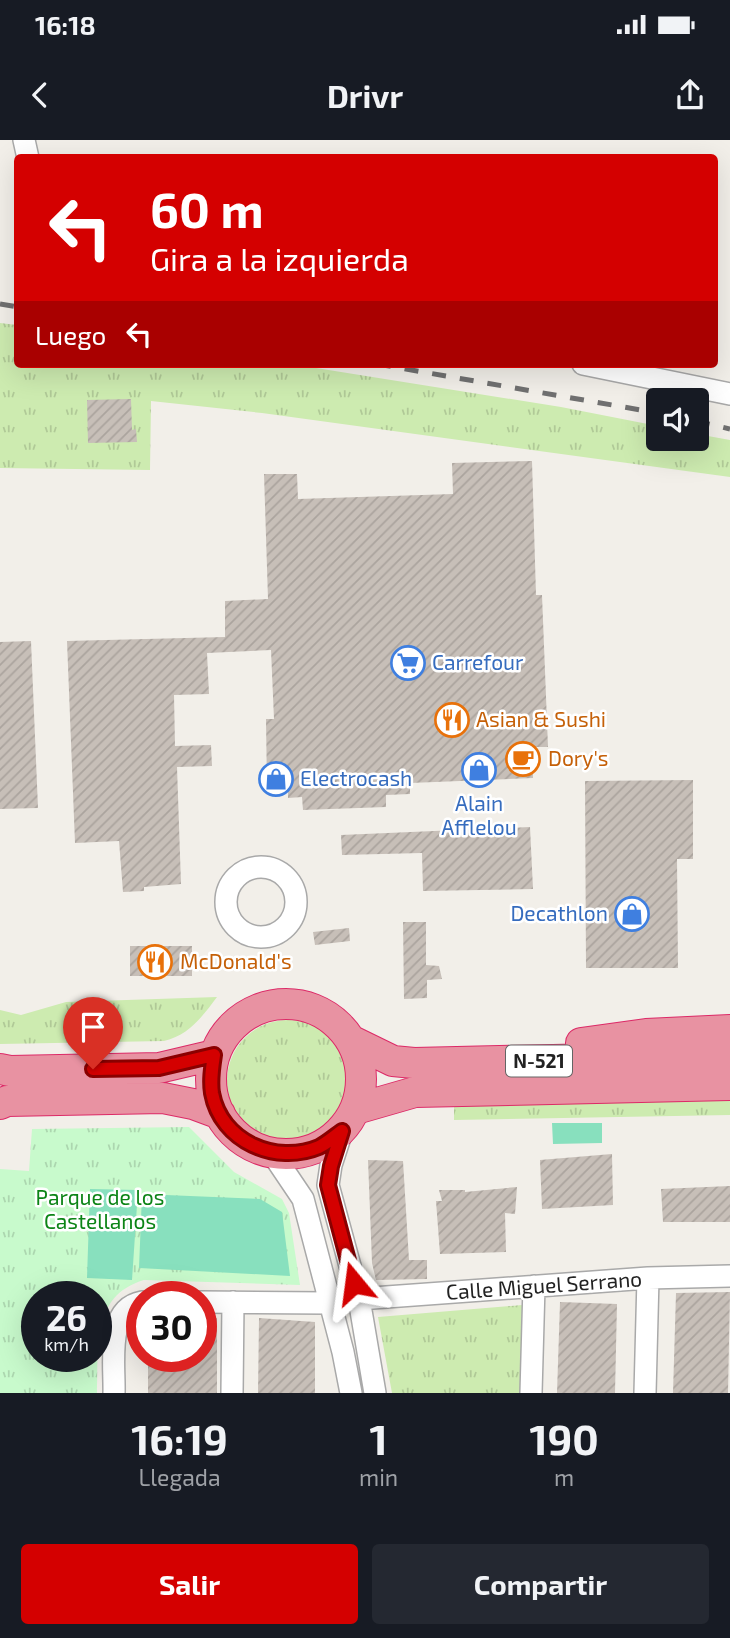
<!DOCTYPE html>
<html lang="es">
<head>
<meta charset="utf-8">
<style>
	:root { --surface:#171b24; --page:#242831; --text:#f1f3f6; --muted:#9ea1a6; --accent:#d40000 }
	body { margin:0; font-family:"Exo 2",sans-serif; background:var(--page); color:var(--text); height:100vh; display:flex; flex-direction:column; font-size:26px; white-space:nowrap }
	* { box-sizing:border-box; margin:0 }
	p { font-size:23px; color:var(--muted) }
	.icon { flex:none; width:38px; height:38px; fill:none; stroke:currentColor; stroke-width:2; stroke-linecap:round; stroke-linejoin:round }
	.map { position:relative; height:1253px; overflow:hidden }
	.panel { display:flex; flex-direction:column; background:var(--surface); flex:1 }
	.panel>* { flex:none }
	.banner { position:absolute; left:14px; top:14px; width:704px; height:214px; border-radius:7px; box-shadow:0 7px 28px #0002; background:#d40000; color:#fff; overflow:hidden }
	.fabs { position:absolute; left:646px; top:248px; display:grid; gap:14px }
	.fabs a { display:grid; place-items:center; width:63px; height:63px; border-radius:7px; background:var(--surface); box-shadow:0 7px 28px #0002; font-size:35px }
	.speed { position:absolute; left:21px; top:1141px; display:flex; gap:14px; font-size:35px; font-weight:700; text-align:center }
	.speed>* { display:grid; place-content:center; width:91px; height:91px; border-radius:50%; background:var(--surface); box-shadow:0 7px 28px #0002; line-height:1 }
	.speed small { font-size:18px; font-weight:400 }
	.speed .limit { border:10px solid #d22; background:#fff; color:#111 }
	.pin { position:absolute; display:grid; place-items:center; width:60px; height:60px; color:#fff; margin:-72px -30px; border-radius:50% 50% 50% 0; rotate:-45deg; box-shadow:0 0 7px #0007 }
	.pin .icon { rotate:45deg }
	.me { position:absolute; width:77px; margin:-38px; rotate:344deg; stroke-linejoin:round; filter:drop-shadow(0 0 5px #0008) }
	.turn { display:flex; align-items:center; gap:24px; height:147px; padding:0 21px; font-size:32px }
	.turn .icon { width:91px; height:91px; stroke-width:2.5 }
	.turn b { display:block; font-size:49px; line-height:60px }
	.then { display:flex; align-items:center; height:66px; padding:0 21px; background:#0003; gap:14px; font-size:26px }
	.eta { display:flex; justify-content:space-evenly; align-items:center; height:119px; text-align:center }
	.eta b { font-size:42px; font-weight:700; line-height:49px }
	.button { display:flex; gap:14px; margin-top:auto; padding:14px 21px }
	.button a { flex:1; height:80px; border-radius:7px; background:var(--accent); color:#fff; font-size:28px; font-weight:700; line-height:80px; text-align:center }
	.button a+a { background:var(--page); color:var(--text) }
	.status { display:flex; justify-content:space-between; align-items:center; height:49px; padding:0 35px; background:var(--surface); direction:ltr }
	.status svg { height:19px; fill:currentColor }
	header { display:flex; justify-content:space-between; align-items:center; height:91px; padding:0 21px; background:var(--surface); font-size:32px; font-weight:700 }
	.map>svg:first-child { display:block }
	.grass { fill:url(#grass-tufts) }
	.park { fill:url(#park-tufts); fill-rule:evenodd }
	.pitch { fill:#88e0be }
	.building { fill:url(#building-hatch) }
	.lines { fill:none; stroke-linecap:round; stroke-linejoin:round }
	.minor-casing { stroke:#a9a9a9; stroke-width:24 }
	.highway-casing { stroke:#dc2a67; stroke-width:32 }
	.minor { stroke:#fff; stroke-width:21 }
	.highway { stroke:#e892a2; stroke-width:30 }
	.rail { stroke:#707070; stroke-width:5; stroke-dasharray:14 14; stroke-linecap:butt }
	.route-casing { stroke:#8a0000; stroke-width:18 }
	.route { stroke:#d40000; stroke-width:12 }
	.labels { text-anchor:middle; stroke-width:5; stroke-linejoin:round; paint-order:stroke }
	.shield { fill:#fff; stroke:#646464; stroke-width:2 }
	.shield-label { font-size:19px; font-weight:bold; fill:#222 }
	.shop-label { font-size:21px; fill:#366cbe; stroke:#fff; text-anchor:start }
	.food-label { font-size:21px; fill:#c56008; stroke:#fff; text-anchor:start }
	.park-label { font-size:21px; fill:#0c8416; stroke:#fff }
	.street-label { font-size:21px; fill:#222; stroke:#fff }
</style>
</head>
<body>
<div class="status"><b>16:18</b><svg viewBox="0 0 49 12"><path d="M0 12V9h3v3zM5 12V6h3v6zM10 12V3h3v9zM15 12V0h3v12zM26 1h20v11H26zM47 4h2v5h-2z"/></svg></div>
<header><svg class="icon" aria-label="back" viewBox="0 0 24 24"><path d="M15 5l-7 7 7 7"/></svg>Drivr<svg class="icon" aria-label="share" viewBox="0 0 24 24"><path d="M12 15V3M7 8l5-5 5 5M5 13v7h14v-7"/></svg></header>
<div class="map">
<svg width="730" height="1253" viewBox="0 0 730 1253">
	<defs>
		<pattern id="grass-tufts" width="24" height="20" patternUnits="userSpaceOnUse" patternTransform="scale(1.75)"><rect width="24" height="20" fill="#cdebb0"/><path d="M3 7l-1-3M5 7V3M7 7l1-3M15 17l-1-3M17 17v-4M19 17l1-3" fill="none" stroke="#b0c997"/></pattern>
		<pattern id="park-tufts" width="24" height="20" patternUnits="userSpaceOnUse" patternTransform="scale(1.75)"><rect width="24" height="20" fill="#c8facc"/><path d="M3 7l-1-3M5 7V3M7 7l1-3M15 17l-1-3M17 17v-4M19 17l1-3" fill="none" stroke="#acd6af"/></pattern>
		<pattern id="building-hatch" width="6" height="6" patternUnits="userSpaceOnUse" patternTransform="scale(1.75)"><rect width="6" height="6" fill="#c7bfb8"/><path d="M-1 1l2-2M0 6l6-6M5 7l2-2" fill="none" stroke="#aba49e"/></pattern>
	</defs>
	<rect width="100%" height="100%" fill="#f2efe9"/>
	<!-- grass -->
	<path class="grass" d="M0,183L17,185L18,224H291L561,267L658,286V299H696L697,294L730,300V337L262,273L151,261L150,330L0,328Z
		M217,857C202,877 189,895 164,901L0,904V870L21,875L66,862Z
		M227 941a61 61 0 1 1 122 0a61 61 0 1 1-122 0Z
		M730,959V975L454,980V964Z
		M522,1165L520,1253H392L378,1177Z"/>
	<!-- park -->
	<path class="park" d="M189,987L234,1032L282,1059L289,1073L300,1145L144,1140C90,1156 99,1209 97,1253H0V1029L29,1031L32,989ZM37,1157H96V1216H37Z"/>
	<!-- pitch -->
	<path class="pitch" d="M552,983H602V1003L553,1004Z
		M90,1049L138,1050L132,1140L87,1138Z
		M142,1054L260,1059L282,1072L290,1136L139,1128Z"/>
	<!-- building -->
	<path class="building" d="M131,259L132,290L136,289L137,302L88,303L87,260Z
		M532,321L536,455H542L548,607H532L533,638L410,643V654L386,655V667L303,670L302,657L288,658V647L267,648L266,579H274L271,510L207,513L209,554L174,555L175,606L211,605L212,626L177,627L181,744L144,747V751L123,752L119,701L75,703L67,501L225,497V461L268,459L264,334H297L298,359L453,354L452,323Z
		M31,501L38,668L0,669V502Z
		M693,640V719H677L678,828H586L585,641Z
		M530,687L533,749L423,751L422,713L342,715L341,695Z
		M403,782H426V825L439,826L442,839L427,840V858L404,859Z
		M349,788L350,801L315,805L313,792Z
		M130,806H192V836H130Z
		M612,1014L613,1065L542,1069L540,1020Z
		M368,1020L403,1021L409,1120H427V1139L376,1140L372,1123Z
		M730,1046V1082H663L661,1049Z
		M517,1047L515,1074L505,1073L506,1112L440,1114L436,1061H442L439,1050H465V1052Z
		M730,1152L728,1253H673L676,1153Z
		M560,1162L617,1164L615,1253H557Z
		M201,1178H217V1253H148V1216H201Z
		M259,1178L315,1182V1253H258Z"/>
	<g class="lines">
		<!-- minor casing -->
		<g class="minor-casing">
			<path id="minor" d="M24,0L28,18
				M583,224L730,254
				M226 762a35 35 0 1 1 70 0a35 35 0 1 1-70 0Z
				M342,991L331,1025L328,1045L359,1159L375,1253
				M272,1013L303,1059L343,1212L351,1253
				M359,1159L648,1138L730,1136
				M201,1162L328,1163
				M114,1253C115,1224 105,1169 142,1162
				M232,1253L233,1162
				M531,1253L534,1146
				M645,1253L648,1138"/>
		</g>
		<!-- highway casing -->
		<g class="highway-casing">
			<path id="highway" d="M211 939a75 75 0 1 1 150 0a75 75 0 1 1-150 0Z
				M352,901L393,921L414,923L730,916
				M581,903L646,894L730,890
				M0,929L10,931L159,928L214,915
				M0,964L7,961L163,958L193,964L220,974
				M356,969L415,952L730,945"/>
		</g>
		<!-- minor -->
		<use href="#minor" class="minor"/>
		<!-- highway -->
		<use href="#highway" class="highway"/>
		<!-- rail -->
		<path class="rail" d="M0,164L18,167
			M377,224L658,273
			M696,281L730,289"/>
	</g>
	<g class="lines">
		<!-- route casing -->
		<g class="route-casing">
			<path id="route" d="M93,929L159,928L214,915C212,928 210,940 212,953C221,1002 276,1025 319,1007C327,1003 335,996 342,991L331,1026L328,1045L354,1143"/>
		</g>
		<!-- route -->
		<use href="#route" class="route"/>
	</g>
	<!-- icons -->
	<defs>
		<g id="supermarket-ring" transform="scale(1.75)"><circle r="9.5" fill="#fff" stroke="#3f7fe0" stroke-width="1.5"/><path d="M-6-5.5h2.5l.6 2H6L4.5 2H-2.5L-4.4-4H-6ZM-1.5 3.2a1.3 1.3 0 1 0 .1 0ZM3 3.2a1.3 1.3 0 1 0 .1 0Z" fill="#3f7fe0"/></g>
		<g id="restaurant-ring" transform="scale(1.75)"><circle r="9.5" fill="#fff" stroke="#e8710a" stroke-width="1.5"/><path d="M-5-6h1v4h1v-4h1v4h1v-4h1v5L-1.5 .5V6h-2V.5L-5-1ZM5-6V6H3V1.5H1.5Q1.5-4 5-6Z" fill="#e8710a"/></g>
		<g id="cafe-ring" transform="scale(1.75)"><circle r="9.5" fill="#fff" stroke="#e8710a" stroke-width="1.5"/><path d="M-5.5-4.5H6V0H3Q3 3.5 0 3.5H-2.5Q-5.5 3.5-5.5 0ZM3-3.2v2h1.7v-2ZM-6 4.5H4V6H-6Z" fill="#e8710a"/></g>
		<g id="shop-ring" transform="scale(1.75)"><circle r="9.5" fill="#fff" stroke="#3f7fe0" stroke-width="1.5"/><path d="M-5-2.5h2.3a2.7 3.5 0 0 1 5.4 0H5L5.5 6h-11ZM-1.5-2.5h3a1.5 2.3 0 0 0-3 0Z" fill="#3f7fe0"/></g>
	</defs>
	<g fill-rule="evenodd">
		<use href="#supermarket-ring" x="408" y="523"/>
		<use href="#restaurant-ring" x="452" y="580"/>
		<use href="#cafe-ring" x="523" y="619"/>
		<use href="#shop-ring" x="479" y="630"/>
		<use href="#shop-ring" x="276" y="639"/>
		<use href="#shop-ring" x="632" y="774"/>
		<use href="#restaurant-ring" x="155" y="822"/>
	</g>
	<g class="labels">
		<!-- shield labels -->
		<rect class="shield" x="506" y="905.5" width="66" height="31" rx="5"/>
		<g class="shield-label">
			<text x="539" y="928">N-521</text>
		</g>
		<!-- shop labels -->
		<g class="shop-label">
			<text x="432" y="530">Carrefour</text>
			<text x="300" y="646">Electrocash</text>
			<text x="479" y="671" text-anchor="middle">Alain<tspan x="479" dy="24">Afflelou</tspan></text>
			<text x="608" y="781" text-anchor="end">Decathlon</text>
		</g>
		<!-- food labels -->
		<g class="food-label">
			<text x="476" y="587">Asian &amp; Sushi</text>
			<text x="548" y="626">Dory's</text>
			<text x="180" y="829">McDonald's</text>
		</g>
		<!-- park labels -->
		<g class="park-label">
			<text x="100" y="1065">Parque de los<tspan x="100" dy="24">Castellanos</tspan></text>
		</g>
		<!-- street labels -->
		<g class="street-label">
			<text transform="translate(544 1146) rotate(-4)" y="7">Calle Miguel Serrano</text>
		</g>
	</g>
</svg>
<div class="fabs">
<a><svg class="icon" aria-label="sound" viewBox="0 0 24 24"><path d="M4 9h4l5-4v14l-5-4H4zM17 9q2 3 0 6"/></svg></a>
</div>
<div class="speed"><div>26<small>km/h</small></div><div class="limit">30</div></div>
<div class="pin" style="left:93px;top:929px;background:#d93025"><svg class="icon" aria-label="arrive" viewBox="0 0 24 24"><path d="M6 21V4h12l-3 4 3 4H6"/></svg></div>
<svg class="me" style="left:354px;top:1143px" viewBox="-20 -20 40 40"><path d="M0-17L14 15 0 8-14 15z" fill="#d40000" stroke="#fff" stroke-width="4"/></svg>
<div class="banner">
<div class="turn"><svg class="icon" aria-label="left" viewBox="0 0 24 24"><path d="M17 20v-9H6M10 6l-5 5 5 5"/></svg><div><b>60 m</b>Gira a la izquierda</div></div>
<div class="then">Luego<svg class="icon" aria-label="left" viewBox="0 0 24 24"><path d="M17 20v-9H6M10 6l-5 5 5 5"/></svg></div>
</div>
</div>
<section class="panel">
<div class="eta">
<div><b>16:19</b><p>Llegada</p></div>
<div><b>1</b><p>min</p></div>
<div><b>190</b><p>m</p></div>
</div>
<div class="button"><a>Salir</a><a>Compartir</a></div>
</section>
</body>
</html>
